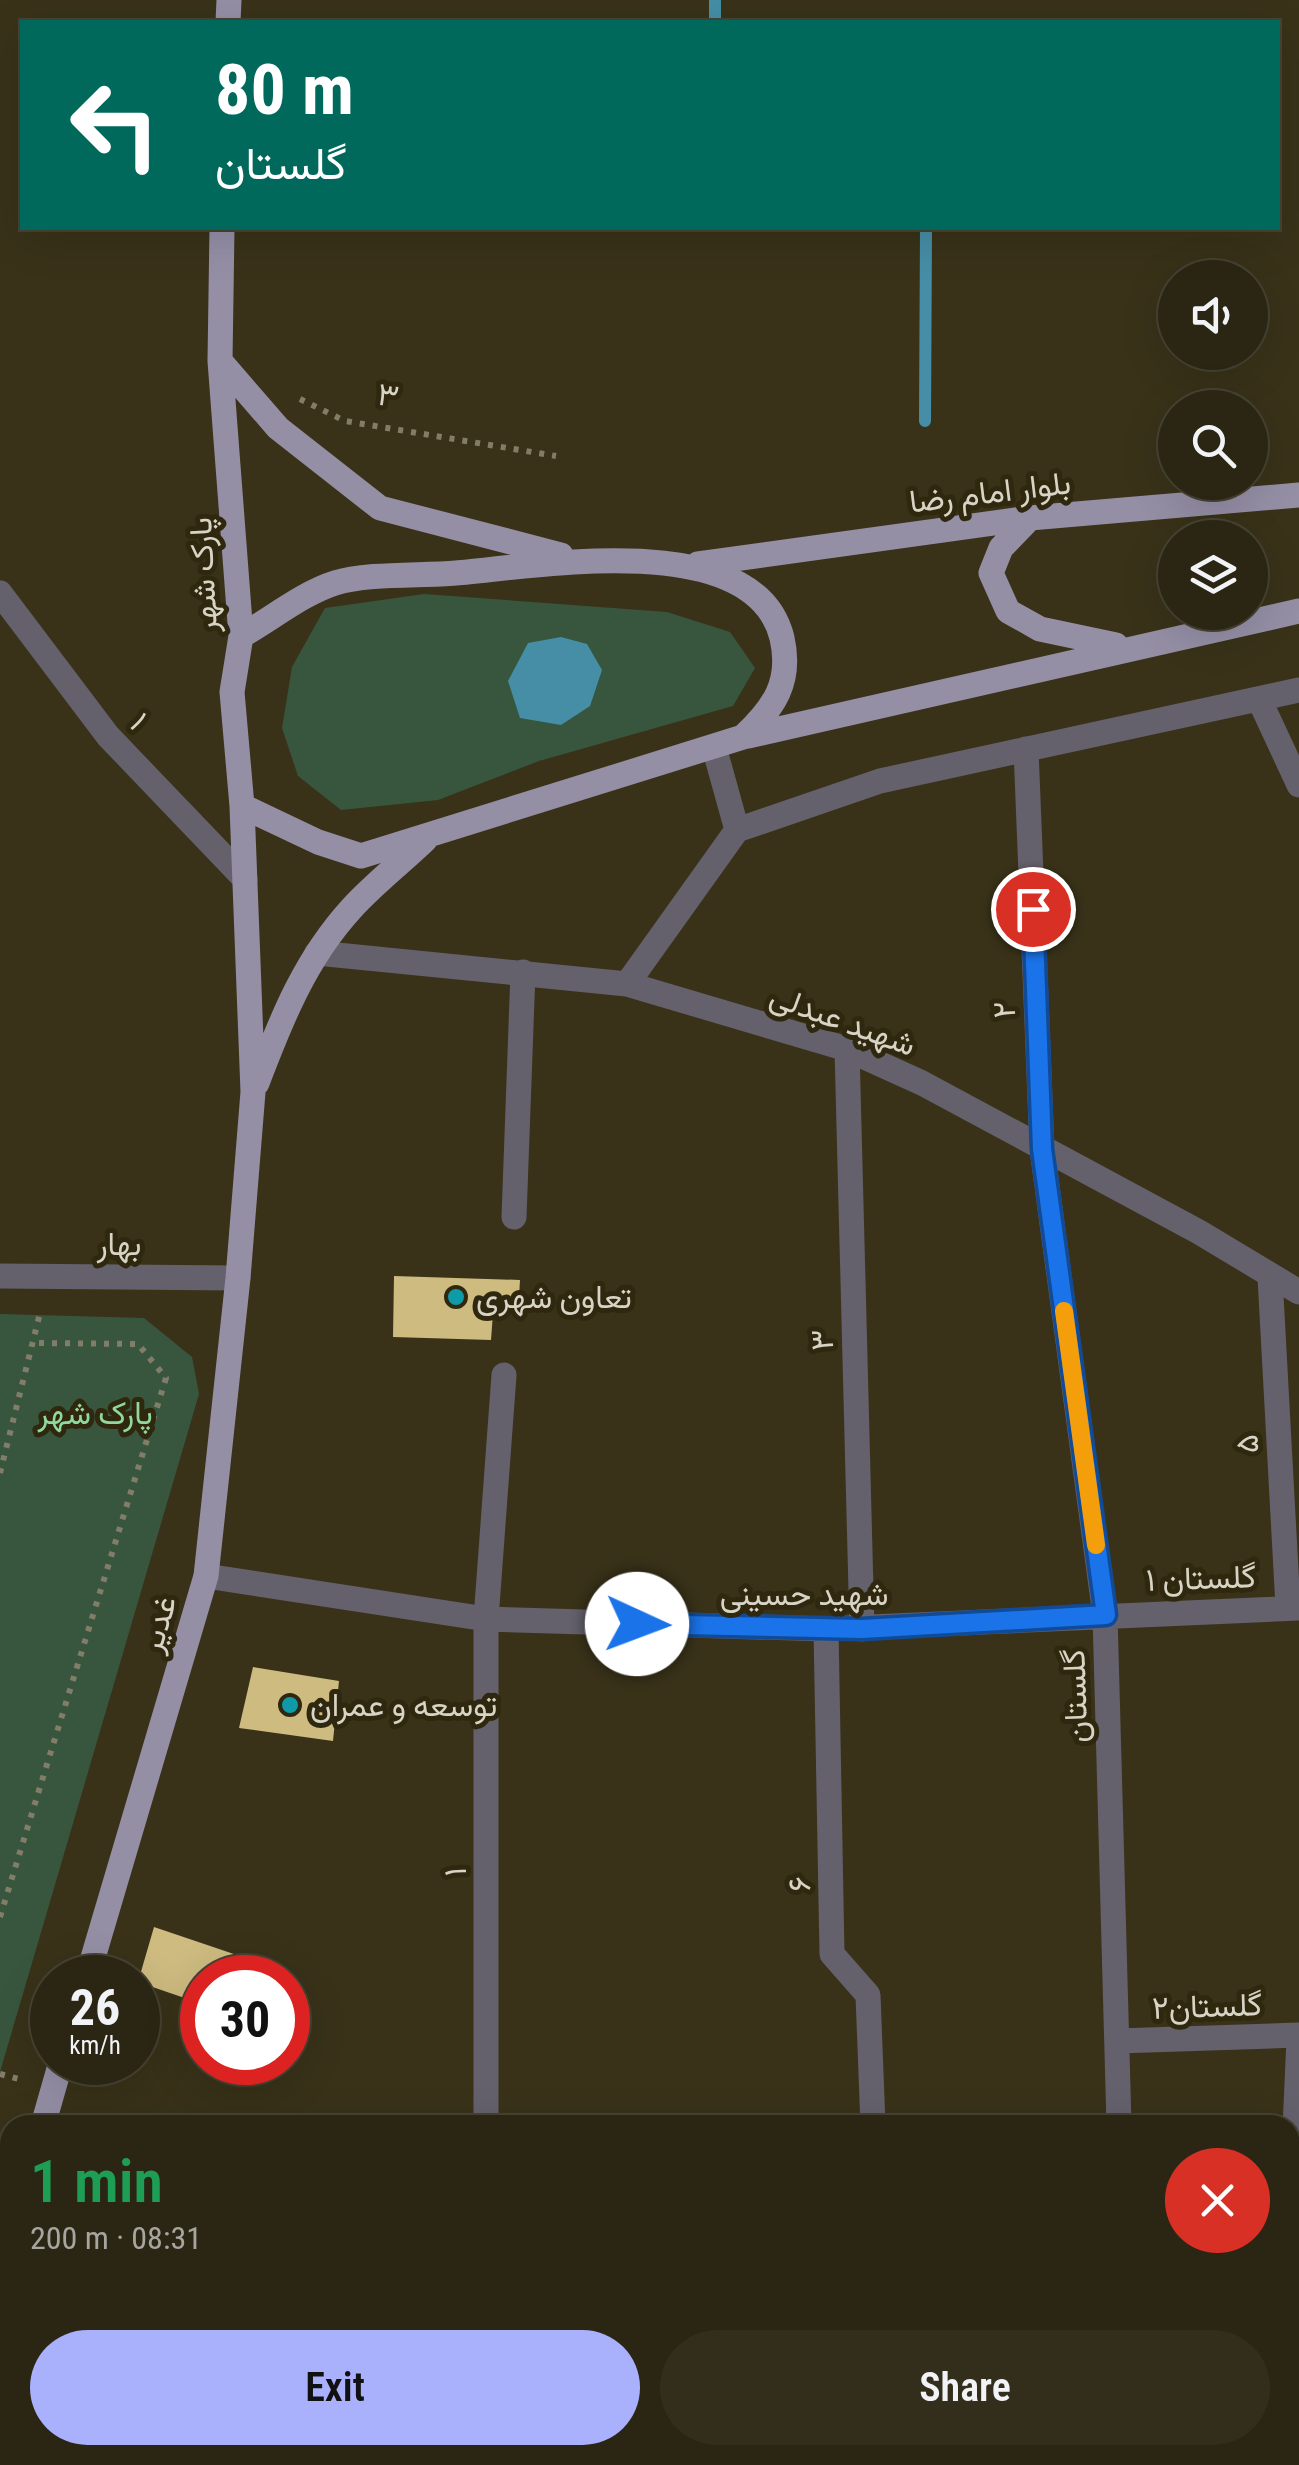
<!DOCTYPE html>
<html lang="en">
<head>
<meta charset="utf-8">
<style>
	:root { --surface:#2b2613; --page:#332e1c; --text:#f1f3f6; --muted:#a6a5a0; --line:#474333; --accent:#a9b0fc }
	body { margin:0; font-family:"Roboto Condensed",Vazirmatn,sans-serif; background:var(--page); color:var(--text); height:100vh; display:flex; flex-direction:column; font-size:38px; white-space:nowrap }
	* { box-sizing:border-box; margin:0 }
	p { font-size:32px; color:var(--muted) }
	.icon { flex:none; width:55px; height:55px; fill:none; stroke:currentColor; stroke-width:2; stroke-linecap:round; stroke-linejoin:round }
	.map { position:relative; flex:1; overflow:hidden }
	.sheet { position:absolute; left:0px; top:2115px; width:1300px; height:350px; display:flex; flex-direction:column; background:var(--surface); border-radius:30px 30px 0 0; box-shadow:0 10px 40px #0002,0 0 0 2px var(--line) }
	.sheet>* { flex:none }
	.hud { position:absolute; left:20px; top:20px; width:1260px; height:210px; border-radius:0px; box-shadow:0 10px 40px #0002,0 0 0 2px var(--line); background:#00695c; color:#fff; overflow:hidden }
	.controls { position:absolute; left:1158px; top:260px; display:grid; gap:20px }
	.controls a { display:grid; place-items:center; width:110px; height:110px; border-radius:50%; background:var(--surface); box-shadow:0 10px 40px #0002,0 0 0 2px var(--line); font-size:50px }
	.speed { position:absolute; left:30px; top:1955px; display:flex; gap:20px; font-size:50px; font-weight:700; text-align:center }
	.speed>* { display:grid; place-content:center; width:130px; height:130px; border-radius:50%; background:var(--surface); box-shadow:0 10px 40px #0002,0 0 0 2px var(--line); line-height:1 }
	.speed small { font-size:25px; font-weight:400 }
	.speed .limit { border:15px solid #d22; background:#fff; color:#111 }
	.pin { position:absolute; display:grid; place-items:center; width:85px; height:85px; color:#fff; margin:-42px; border:5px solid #fff; border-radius:50%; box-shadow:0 2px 10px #0007 }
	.me { position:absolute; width:110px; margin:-55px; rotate:92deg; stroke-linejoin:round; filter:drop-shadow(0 0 8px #0008) }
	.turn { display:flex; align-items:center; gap:35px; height:210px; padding:0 30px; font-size:45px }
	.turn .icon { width:130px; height:130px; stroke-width:2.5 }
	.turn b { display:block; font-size:70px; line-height:85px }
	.round { display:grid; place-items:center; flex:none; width:105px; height:105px; border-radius:52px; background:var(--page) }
	.overview { display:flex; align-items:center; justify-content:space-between; height:170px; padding:0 30px }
	h1 { font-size:60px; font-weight:600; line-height:75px; color:#1e9e55 }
	.cta { display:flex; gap:20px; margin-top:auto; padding:20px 30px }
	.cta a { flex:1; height:115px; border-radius:60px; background:var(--accent); color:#111; font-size:40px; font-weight:600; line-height:115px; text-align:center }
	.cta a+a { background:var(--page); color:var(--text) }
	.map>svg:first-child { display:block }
	.green { fill:#38563d }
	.water { fill:#458ea5 }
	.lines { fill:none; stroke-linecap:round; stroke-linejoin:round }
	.stream { stroke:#458ea5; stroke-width:12 }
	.building { fill:#cdbb80 }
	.path { stroke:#827d68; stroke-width:6; stroke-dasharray:5 8; stroke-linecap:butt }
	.minor { stroke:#64616d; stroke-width:25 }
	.major { stroke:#958fa6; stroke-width:25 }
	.route-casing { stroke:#114b97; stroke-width:25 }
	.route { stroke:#1a73e8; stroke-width:18 }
	.slow { stroke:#f59e0b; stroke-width:18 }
	.culture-dot { fill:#0f9aa8; stroke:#2f280f; stroke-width:4 }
	.labels { text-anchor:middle; stroke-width:10; stroke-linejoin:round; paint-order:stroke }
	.street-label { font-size:32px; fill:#d8d4c5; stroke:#2f280f }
	.poi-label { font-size:32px; fill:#d8d4c5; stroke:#2f280f; text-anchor:start }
	.park-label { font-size:32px; fill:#90d99e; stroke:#2f280f }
</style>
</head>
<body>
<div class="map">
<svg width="1299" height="2465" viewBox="0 0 1299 2465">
	<rect width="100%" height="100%" fill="#393219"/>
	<!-- green -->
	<path class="green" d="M424,594L667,612L730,632L755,668L733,706L539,761L438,800L341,810L298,776L282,728L292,667L325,608Z
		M0,1314L144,1318L192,1357L199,1394L0,2072Z"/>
	<!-- water -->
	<path class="water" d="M561,637L587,644L602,670L590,706L561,725L520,718L508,681L528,643Z"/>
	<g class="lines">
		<!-- stream -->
		<path class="stream" d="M715,22V0
			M925,421L926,228"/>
	</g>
	<!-- building -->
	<path class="building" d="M394,1276L520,1280L518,1314L493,1313L491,1340L393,1337Z
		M253,1667L339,1681L333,1741L239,1728Z
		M154,1927L287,1972L285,1978H202V2004L138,1982Z"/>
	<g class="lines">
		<!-- path -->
		<path class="path" d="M300,399L345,421L556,456
			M0,1473L41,1309
			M0,1917L166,1378L138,1344L33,1343
			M0,2074L23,2080"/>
		<!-- minor -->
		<path class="minor" d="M0,593L108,736L245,879
			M1259,699L1299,785
			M714,747L737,830
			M1026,749L1042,1149L1105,1615L1119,2125
			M317,953L627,984L847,1049L922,1083L1199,1232L1299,1292
			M627,984L737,830L880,781L1299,690
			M847,1049L862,1629
			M514,1217L523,972
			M0,1276L238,1278
			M1270,1277L1288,1607
			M206,1576L486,1619L826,1629L1299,1608
			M826,1629L832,1954L868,1995L873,2125
			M1117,2041L1299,2035
			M486,2125V1619L504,1375
			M1290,2239L1299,2039
			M1290,2274L1299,2465
			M0,2382L10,2386
			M198,2455L225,2465
			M887,2455V2465
			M1124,2455V2465
			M478,2465V2455"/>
		<!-- major -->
		<path class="major" d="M228,22L229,0
			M220,361L278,428L380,508L561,555
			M1030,518L1001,548L991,573L1008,611L1040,629L1116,645
			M698,564L1030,518L1299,495
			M241,636C270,620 303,593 335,583C367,573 421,576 456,573C539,566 755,527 782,638C792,682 774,708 743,737L361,856L318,842L242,806
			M748,736L1299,611
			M257,1083C281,1020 305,959 352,908C374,884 401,863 425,840
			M87,1978L206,1576L238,1278L253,1092L242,806L232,692L241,636L220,361L222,228
			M43,2125L61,2062
			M0,2268L10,2234"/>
	</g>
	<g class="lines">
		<!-- route casing -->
		<g class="route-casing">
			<path id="route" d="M637,1624L862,1629L1106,1615L1042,1149L1033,909"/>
		</g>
		<!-- route -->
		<use href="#route" class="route"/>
		<!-- slow -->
		<path class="slow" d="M1064,1311L1096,1545"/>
	</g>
	<!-- markers -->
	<g class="culture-dot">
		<circle cx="456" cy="1297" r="10"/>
		<circle cx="290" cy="1705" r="10"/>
	</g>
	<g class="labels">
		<!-- street labels -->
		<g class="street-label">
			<text transform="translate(388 395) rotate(9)" y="11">۳</text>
			<text transform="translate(990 492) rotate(-7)" y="11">بلوار امام رضا</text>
			<text transform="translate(203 575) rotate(-93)" y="11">پارک شهر</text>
			<text transform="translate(139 721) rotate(48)" y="11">۱</text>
			<text transform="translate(1004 1010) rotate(-92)" y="11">۲</text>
			<text transform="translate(843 1020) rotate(20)" y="11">شهید عبدلی</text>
			<text x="119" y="1255">بهار</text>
			<text transform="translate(822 1340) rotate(-92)" y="11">۳</text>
			<text transform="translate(1247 1444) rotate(-93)" y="11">۵</text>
			<text transform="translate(1201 1578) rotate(-2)" y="11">گلستان ۱</text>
			<text x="804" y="1605">شهید حسینی</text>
			<text transform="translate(158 1624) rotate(-73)" y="11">غدیر</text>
			<text transform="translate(1075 1696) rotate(-92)" y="11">گلستان</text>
			<text transform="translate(455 1872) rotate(-90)" y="11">۱</text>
			<text transform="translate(799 1884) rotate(-91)" y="11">۶</text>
			<text transform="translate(1207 2006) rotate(-2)" y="11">گلستان۲</text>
		</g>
		<!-- poi labels -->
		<g class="poi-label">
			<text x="476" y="1308">تعاون شهری</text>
			<text x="310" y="1716">توسعه و عمران</text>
		</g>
		<!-- park labels -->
		<g class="park-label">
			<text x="95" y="1424">پارک شهر</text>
		</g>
	</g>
</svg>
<div class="controls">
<a><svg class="icon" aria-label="sound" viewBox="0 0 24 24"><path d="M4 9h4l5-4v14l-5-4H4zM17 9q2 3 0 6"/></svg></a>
<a><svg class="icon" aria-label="search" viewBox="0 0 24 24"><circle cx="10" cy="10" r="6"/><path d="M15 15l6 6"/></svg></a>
<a><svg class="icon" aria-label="layers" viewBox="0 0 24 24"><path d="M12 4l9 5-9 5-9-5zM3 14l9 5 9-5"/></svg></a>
</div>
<div class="speed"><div>26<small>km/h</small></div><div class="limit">30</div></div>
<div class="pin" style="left:1033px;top:909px;background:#d93025"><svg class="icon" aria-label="arrive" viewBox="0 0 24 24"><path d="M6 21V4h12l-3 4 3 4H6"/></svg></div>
<svg class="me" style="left:637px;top:1624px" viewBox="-20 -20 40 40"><circle r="19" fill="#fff"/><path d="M0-13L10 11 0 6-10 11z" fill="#1a73e8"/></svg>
<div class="hud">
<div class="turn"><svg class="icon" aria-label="left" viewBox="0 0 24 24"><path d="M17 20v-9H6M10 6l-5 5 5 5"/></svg><div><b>80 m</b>گلستان</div></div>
</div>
<section class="sheet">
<div class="overview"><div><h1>1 min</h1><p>200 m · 08:31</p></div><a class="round" style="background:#d93025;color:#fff"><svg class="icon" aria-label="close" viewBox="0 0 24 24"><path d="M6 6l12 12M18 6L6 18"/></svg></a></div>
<div class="cta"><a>Exit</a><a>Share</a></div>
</section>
</div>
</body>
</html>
